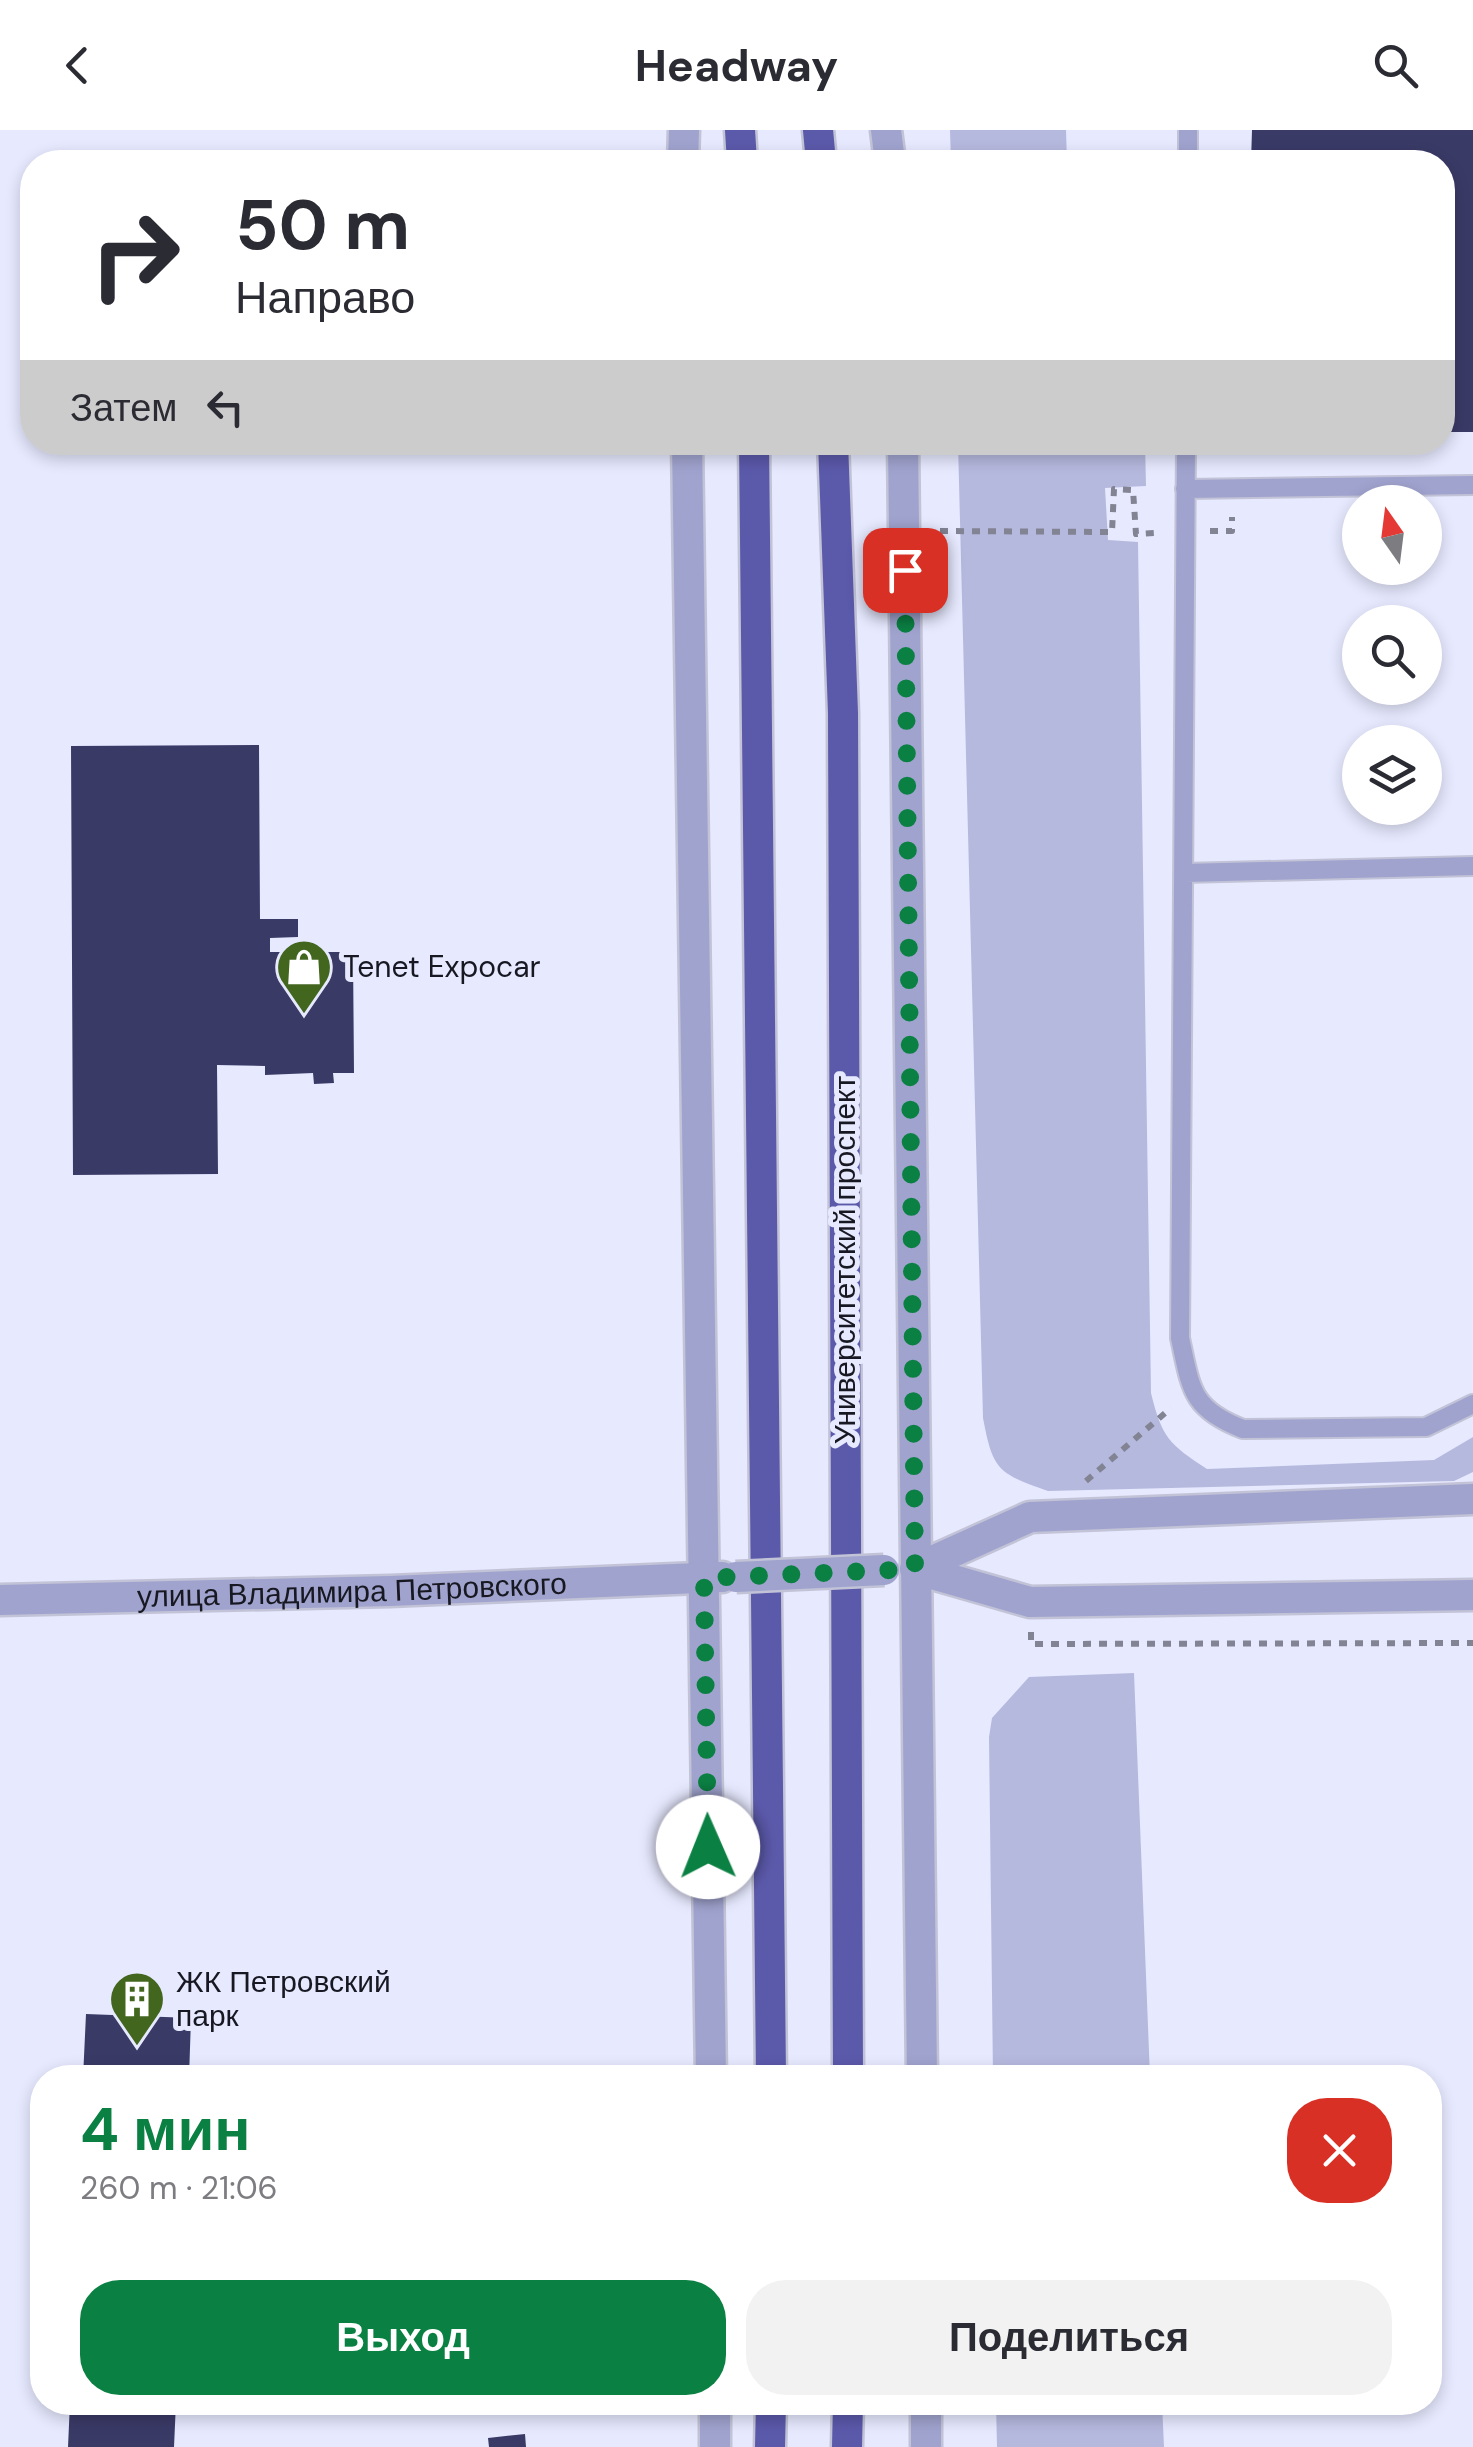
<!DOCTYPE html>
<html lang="ru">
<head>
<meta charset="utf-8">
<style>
	:root { --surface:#fff; --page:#f2f2f3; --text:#2b2b33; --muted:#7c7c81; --accent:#0b8043 }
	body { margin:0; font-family:"DM Sans",sans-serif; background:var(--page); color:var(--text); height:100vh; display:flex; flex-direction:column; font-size:38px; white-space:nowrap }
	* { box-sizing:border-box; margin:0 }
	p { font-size:32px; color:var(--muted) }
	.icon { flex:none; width:55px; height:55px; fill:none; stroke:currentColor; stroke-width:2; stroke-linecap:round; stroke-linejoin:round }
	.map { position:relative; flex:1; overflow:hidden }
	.side { position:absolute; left:30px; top:1935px; width:1412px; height:350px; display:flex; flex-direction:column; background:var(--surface); border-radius:40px; box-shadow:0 5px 15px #0003 }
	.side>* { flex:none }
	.guide { position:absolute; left:20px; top:20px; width:1435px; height:305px; border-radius:40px; box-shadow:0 5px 15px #0003; background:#fff; color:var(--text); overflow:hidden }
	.needle { width:65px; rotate:346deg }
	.controls { position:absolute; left:1342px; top:355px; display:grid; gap:20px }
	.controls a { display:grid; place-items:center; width:100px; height:100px; border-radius:50%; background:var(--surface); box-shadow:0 5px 15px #0003; font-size:50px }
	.pin { position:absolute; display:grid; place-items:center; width:85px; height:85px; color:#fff; margin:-42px; border-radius:20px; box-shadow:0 5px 15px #0006 }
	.me { position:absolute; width:110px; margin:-55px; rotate:359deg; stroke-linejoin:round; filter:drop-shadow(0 0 8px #0008) }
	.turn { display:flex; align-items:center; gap:35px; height:210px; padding:0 50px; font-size:45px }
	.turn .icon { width:130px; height:130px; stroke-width:2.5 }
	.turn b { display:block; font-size:70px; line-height:85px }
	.then { display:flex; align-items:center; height:95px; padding:0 50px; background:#0003; gap:20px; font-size:38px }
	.round { display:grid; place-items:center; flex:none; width:105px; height:105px; border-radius:40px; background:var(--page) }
	.head { display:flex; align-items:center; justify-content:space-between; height:170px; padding:0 50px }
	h1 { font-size:60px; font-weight:700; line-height:75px; color:var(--accent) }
	.button { display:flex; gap:20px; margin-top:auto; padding:20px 50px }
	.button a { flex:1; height:115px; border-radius:40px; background:var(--accent); color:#fff; font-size:40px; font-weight:700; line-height:115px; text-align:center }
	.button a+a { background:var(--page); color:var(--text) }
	header { display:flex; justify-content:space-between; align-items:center; height:130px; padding:0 50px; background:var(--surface); font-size:45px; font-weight:700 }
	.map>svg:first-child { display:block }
	.green { fill:#b6b9de }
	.building { fill:#3a3a67 }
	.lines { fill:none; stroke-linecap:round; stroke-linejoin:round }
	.service-casing { stroke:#c2c3d7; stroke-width:22 }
	.minor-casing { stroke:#c2c3d7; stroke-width:35 }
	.tertiary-casing { stroke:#c2c3d7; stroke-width:35 }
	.trunk-casing { stroke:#c2c3d7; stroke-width:35 }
	.path { stroke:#828393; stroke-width:6; stroke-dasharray:8 8; stroke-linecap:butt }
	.service { stroke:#a0a3ce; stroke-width:18 }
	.minor { stroke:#a0a3ce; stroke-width:30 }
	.tertiary { stroke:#a0a3ce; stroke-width:30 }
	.trunk { stroke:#5b59aa; stroke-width:30 }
	.tertiary-bridge-casing { stroke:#c2c3d7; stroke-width:35; stroke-linecap:butt }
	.tertiary-bridge { stroke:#a0a3ce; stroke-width:30 }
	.route { stroke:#0b8043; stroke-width:18; stroke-dasharray:0 32.4 }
	.labels { text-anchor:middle; stroke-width:10; stroke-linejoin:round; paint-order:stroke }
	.poi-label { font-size:30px; fill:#171821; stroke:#e7e9ff; text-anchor:start }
	.street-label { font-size:30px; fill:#171821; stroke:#e7e9ff }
</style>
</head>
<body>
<header><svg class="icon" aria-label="back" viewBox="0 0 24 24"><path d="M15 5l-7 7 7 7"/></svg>Headway<svg class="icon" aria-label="search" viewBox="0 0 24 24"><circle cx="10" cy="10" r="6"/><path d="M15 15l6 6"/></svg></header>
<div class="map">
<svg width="1473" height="2317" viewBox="0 0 1473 2317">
	<rect width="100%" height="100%" fill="#e7e9ff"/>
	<!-- green -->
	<path class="green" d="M950,0H1066L1067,32H951Z
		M958,313H1145L1146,356L1105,358L1108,410L1138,412L1151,1263C1162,1308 1169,1314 1207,1339L1434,1330L1473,1307V1342L1454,1351L1048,1361C998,1343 993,1341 983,1288Z
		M1134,1543L1150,1947H993L989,1607L992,1588L1029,1547Z
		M996,2273H1162L1164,2317H997Z"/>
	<!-- building -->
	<path class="building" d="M1252,0H1473V302H1442V32H1251Z
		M259,615L260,789H298V807L270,808V822H353L354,943H333L334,953L314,954L313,943L265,945V936L217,935L218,1044L73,1045L71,616Z
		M86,1884L191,1888L189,1948H83Z
		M70,2272H176L174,2317H68Z
		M525,2304L526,2317H489L488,2308Z"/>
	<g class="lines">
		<!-- service casing -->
		<g class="service-casing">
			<path id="service" d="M1188,32V0
				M1186,312L1180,1208C1191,1259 1191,1279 1243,1299L1426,1297L1473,1274
				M1185,359L1473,355
				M1184,743L1473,736"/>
		</g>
		<!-- minor casing -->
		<g class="minor-casing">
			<path id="minor" d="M915,1439L1030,1387L1473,1369
				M915,1439L1030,1472L1473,1465"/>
		</g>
		<!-- tertiary casing -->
		<g class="tertiary-casing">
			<g id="tertiary">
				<path d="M886,0L890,32"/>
				<path d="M683,32L684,0"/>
				<path d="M687,312L711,1948"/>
				<path d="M903,312L922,1948"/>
				<path id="s1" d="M0,1470L390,1461L722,1447"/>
				<path d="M715,2272V2317"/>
				<path d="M926,2272V2317"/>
			</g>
		</g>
		<!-- trunk casing -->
		<g class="trunk-casing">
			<path id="trunk" d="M740,0L742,32
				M818,0L821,32
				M754,312L771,1948
				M833,312L843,583L848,1948
				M770,2317L771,2272
				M847,2317L848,2272"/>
		</g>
		<!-- path -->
		<path class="path" d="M940,401L1112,402L1114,359L1133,360L1136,404L1154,403
			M1210,401H1232V387
			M1086,1351L1171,1278
			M1031,1502V1514L1473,1513"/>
		<!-- service -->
		<use href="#service" class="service"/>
		<!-- minor -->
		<use href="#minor" class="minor"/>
		<!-- tertiary -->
		<use href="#tertiary" class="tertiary"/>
		<!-- trunk -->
		<use href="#trunk" class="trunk"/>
		<!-- tertiary-bridge casing -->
		<g class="tertiary-bridge-casing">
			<path id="tertiary-bridge" d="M736,1447L884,1440"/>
		</g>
		<!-- tertiary-bridge -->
		<use href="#tertiary-bridge" class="tertiary-bridge"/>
	</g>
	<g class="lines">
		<!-- route -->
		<path class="route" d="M708,1717L704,1448L915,1439L905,440"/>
	</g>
	<!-- icons -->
	<defs>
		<g id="shop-pin" transform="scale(2.875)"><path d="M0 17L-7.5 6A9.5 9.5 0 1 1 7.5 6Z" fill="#42661e" stroke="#e7e9ff"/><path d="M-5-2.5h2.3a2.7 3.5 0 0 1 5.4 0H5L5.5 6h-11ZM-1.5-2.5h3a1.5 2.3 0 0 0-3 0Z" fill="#fff"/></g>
		<g id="building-pin" transform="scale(2.875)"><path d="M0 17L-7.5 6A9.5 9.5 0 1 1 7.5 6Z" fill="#42661e" stroke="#e7e9ff"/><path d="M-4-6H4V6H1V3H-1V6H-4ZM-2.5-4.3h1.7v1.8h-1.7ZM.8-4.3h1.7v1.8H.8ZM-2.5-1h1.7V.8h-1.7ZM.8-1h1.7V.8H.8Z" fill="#fff"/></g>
	</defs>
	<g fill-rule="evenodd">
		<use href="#shop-pin" x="304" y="837"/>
		<use href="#building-pin" x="137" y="1869"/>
	</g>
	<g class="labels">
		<!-- poi labels -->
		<g class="poi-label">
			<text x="343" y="847">Tenet Expocar</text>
			<text x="176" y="1862">ЖК Петровский<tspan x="176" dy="34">парк</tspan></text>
		</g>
		<!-- street labels -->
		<g class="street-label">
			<text transform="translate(845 1130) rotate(-90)" y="10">Университетский проспект</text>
			<text dy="10" stroke="none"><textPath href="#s1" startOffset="352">улица Владимира Петровского</textPath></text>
		</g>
	</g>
</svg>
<div class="controls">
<a><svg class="needle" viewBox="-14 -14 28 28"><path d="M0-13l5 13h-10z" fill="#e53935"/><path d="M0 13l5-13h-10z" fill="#7c7c81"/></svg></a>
<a><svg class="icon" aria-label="search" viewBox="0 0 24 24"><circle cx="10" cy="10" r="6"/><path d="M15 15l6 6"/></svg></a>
<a><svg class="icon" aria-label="layers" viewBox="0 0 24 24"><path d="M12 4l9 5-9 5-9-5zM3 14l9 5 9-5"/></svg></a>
</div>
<div class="pin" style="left:905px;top:440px;background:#d93025"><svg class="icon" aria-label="arrive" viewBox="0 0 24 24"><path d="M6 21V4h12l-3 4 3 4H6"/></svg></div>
<svg class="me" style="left:708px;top:1717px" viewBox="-20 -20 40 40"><circle r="19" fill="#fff"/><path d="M0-13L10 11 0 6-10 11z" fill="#0b8043"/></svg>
<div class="guide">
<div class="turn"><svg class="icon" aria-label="right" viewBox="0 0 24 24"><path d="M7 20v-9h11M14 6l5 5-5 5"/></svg><div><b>50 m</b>Направо</div></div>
<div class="then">Затем<svg class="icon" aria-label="left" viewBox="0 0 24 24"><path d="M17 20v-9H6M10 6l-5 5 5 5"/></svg></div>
</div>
<section class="side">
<div class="head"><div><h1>4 мин</h1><p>260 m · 21:06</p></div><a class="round" style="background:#d93025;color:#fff"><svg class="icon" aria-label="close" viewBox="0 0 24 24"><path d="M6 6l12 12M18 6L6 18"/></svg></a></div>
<div class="button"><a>Выход</a><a>Поделиться</a></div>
</section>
</div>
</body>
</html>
